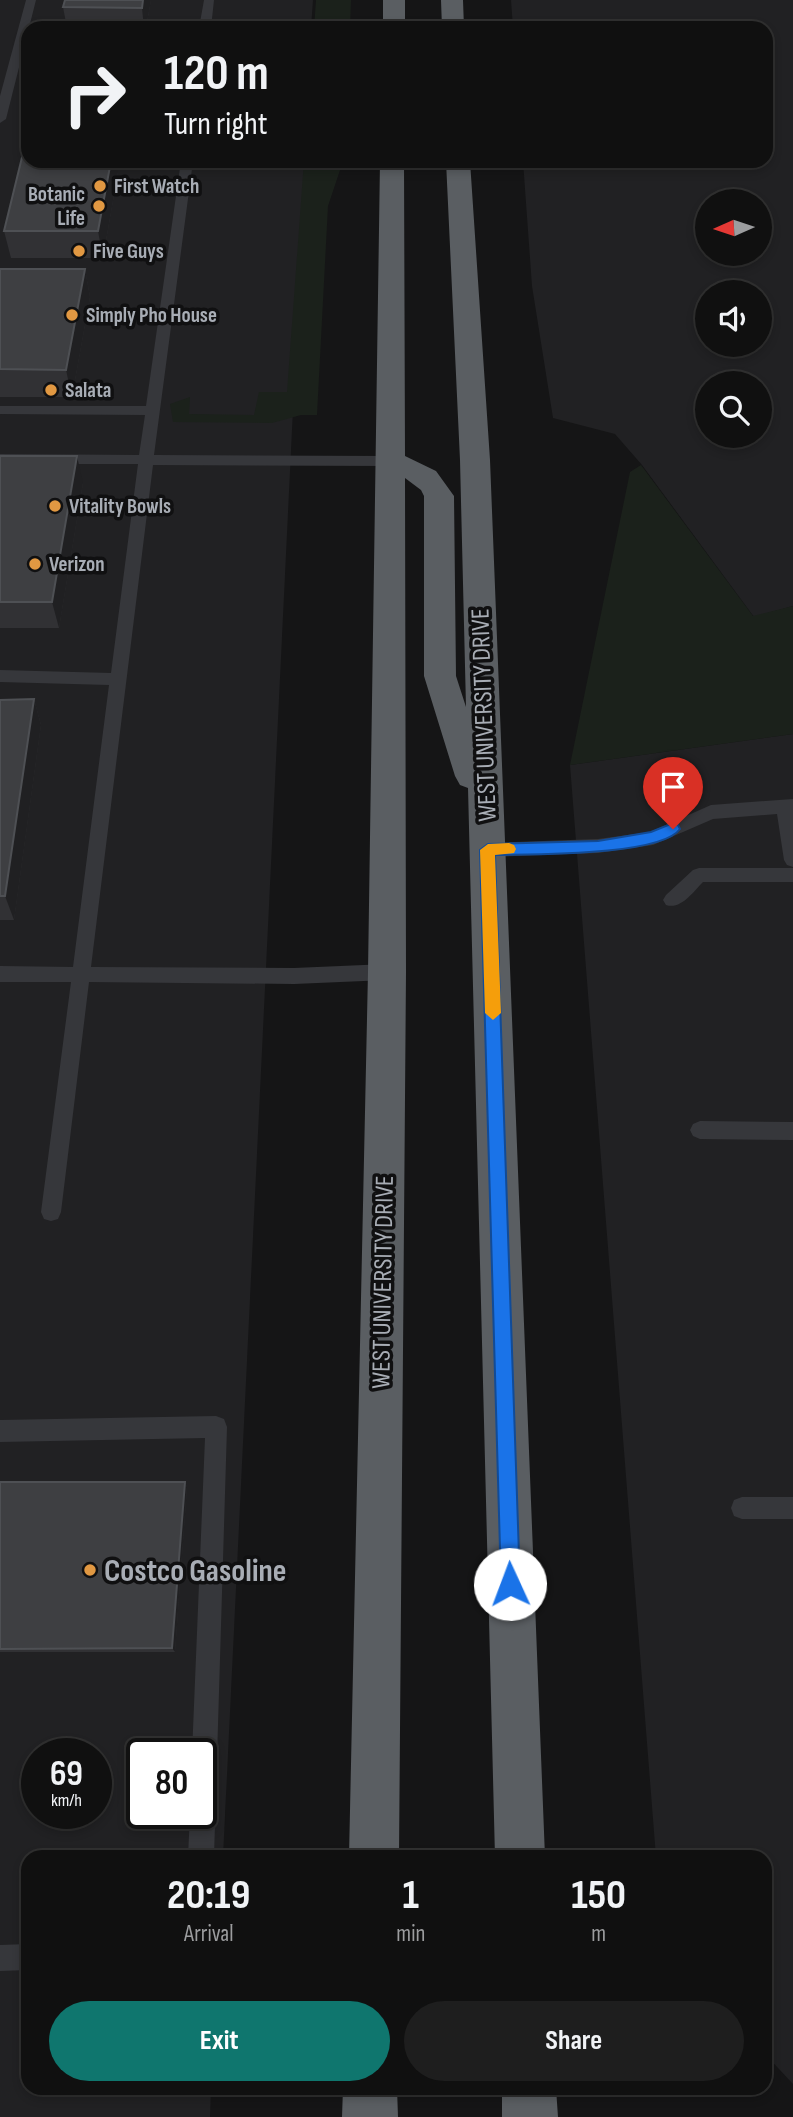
<!DOCTYPE html>
<html lang="en">
<head>
<meta charset="utf-8">
<style>
	:root { --surface:#101010; --page:#1e1e1e; --text:#f1f3f6; --muted:#9c9d9f; --line:#303030; --accent:#0f766e }
	body { margin:0; font-family:"Sofia Sans Condensed",sans-serif; background:var(--page); color:var(--text); height:100vh; display:flex; flex-direction:column; font-size:26px; white-space:nowrap }
	* { box-sizing:border-box; margin:0 }
	p { font-size:23px; color:var(--muted) }
	.icon { flex:none; width:38px; height:38px; fill:none; stroke:currentColor; stroke-width:2; stroke-linecap:round; stroke-linejoin:round }
	.map { position:relative; flex:1; overflow:hidden }
	.panel { position:absolute; left:21px; top:1850px; width:751px; height:245px; display:flex; flex-direction:column; background:var(--surface); border-radius:21px; box-shadow:0 4px 10px #0003,0 0 0 2px var(--line) }
	.panel>* { flex:none }
	.guide { position:absolute; left:21px; top:21px; width:752px; height:147px; border-radius:21px; box-shadow:0 4px 10px #0003,0 0 0 2px var(--line); background:#101010; color:var(--text); overflow:hidden }
	.needle { width:46px; rotate:267deg }
	.tools { position:absolute; left:695px; top:189px; display:grid; gap:14px }
	.tools a { display:grid; place-items:center; width:77px; height:77px; border-radius:50%; background:var(--surface); box-shadow:0 4px 10px #0003,0 0 0 2px var(--line); font-size:35px }
	.speed { position:absolute; left:21px; top:1738px; display:flex; gap:14px; font-size:35px; font-weight:700; text-align:center }
	.speed>* { display:grid; place-content:center; width:91px; height:91px; border-radius:50%; background:var(--surface); box-shadow:0 4px 10px #0003,0 0 0 2px var(--line); line-height:1 }
	.speed small { font-size:18px; font-weight:400 }
	.speed .limit { border:4px solid #111; border-radius:10px; background:#fff; color:#111 }
	.pin { position:absolute; display:grid; place-items:center; width:60px; height:60px; color:#fff; margin:-72px -30px; border-radius:50% 50% 50% 0; rotate:-45deg; box-shadow:0 0 7px #0007 }
	.pin .icon { rotate:45deg }
	.me { position:absolute; width:77px; margin:-38px; rotate:358deg; stroke-linejoin:round; filter:drop-shadow(0 0 5px #0008) }
	.turn { display:flex; align-items:center; gap:24px; height:147px; padding:0 28px; font-size:32px }
	.turn .icon { width:91px; height:91px; stroke-width:2.5 }
	.turn b { display:block; font-size:49px; line-height:60px }
	.eta { display:flex; justify-content:space-evenly; align-items:center; height:119px; text-align:center }
	.eta b { font-size:42px; font-weight:700; line-height:49px }
	.cta { display:flex; gap:14px; margin-top:auto; padding:14px 28px }
	.cta a { flex:1; height:80px; border-radius:42px; background:var(--accent); color:#fff; font-size:28px; font-weight:700; line-height:80px; text-align:center }
	.cta a+a { background:var(--page); color:var(--text) }
	.map>svg:first-child { display:block }
	.built { fill:#212123; fill-rule:evenodd }
	.green { fill:#1b211b }
	.lines { fill:none; stroke-linecap:round; stroke-linejoin:round }
	.service { fill:#36373b; fill-rule:evenodd }
	.trunk { fill:#5a5e62; fill-rule:evenodd }
	.wall { fill:#313134 }
	.shaded-wall { fill:#202022 }
	.building { fill:#3e3f42; stroke:#4e5054; stroke-width:2 }
	.route { fill:#1a73e8; stroke:#114b97; stroke-width:2 }
	.slow { fill:#f59e0b }
	.poi-dot { fill:#e19842; stroke:#101011; stroke-width:2.5 }
	.labels { text-anchor:middle; stroke-width:7; stroke-linejoin:round; paint-order:stroke }
	.far-poi-label { font-size:21px; font-weight:bold; fill:#a8adb5; stroke:#101011; text-anchor:start }
	.street-label { font-size:26px; fill:#a8adb5; stroke:#101011 }
	.near-poi-label { font-size:32px; font-weight:bold; fill:#a8adb5; stroke:#101011; text-anchor:start }
</style>
</head>
<body>
<div class="map">
<svg width="793" height="2117" viewBox="0 0 793 2117">
	<rect width="100%" height="100%" fill="#151516"/>
	<!-- built -->
	<path class="built" d="M0,0H313L311,28H28V161H305L223,1857H28V2088H211L210,2117H0ZM37,1754H96V1813H37ZM142,1754H201V1813H142Z
		M511,0H793V606L754,617L642,465L615,434L553,418L532,286L523,161H766V28H513ZM707,201H760V254H707ZM707,292H760V345H707ZM707,383H760V436H707Z
		M793,734V2084L765,2054V1857H656L570,765Z"/>
	<!-- green -->
	<path class="green" d="M316,0H351L350,28H314Z
		M304,161H343L328,206L317,415H301L272,423L173,422L170,404L190,397L189,414L254,415L259,392H287Z
		M641,465L753,616L793,606V734L570,765L630,472Z"/>
	<g class="lines">
		<!-- service -->
		<path class="service" d="M26,0H36L6,119L0,123V96Z
			M204,0H214L211,28H199Z
			M181,161H193L154,455L391,456L398,461L391,466L153,465L91,967L294,968L387,964L394,967L396,972L394,977L387,980L294,984L89,982L61,1212L58,1219L51,1221L44,1219L41,1212L71,982H0V966L73,967L109,685L0,682V670L111,673L138,464H0V454L139,455L145,415L0,414V406H146Z
			M793,799V867L787,865L784,860L777,814L713,819L653,845L598,853L488,857L482,855L479,850L482,845L488,843L598,839L650,832L711,805Z
			M699,868H793V882H703C693,892 681,910 666,905L663,900L666,895L693,870Z
			M700,1121L793,1122V1140L700,1139L693,1136L690,1130L693,1124Z
			M216,1416L224,1419L227,1427L214,1857H188L190,1813H201V1754H192L205,1438L0,1442V1420Z
			M742,1497H793V1519H742L734,1516L731,1508L734,1500Z
			M28,1944V1970L0,1971V1945Z"/>
		<!-- trunk -->
		<path class="trunk" d="M383,0H405V28H383Z
			M441,0H463L464,28H442Z
			M380,161H404L405,456L436,471L454,496L456,676L466,707L460,460L446,161H470L490,460L545,1857H495L468,788L460,785L455,776L424,676V496L421,490L405,478L406,972L399,1857H349L368,972Z
			M343,2088H397L398,2117H342Z
			M502,2088H556L558,2117H502Z"/>
	</g>
	<!-- wall -->
	<path class="wall" d="M151,0L146,28H67L63,7Z
		M118,172L103,258H11L4,231Z
		M0,269H85L90,297L72,397H0Z
		M0,456L83,483L59,628H0Z
		M34,699L41,725L14,920H0V700Z
		M0,1482H185L187,1487L175,1652H0Z"/>
	<!-- shaded-wall -->
	<path class="shaded-wall" d="M143,0H151L146,28H144L142,8Z
		M111,161H116L118,172L103,258L98,231Z
		M85,269L90,297L72,397L66,370Z
		M77,456L83,483L59,628L52,602Z
		M34,699L41,725L14,920L5,896Z
		M185,1482L187,1487L175,1652L172,1648Z"/>
	<!-- building -->
	<path class="building" d="M65,0H143L142,8L63,7Z
		M25,145H28V161H111L98,231H4Z
		M0,269H85L66,370L0,369Z
		M0,456H77L52,602H0Z
		M34,699L5,896H0V700Z
		M0,1482H185L172,1648L0,1649Z"/>
	<!-- route -->
	<path class="route" d="M673,823L678,825L680,829C661,856 530,854 495,855L520,1584L517,1591L510,1593L504,1591L501,1584L480,850L488,844L598,841L651,832Z"/>
	<!-- slow -->
	<path class="slow" d="M509,843L514,845L516,849L514,853L495,855L501,1013L493,1020L485,1013L480,850L488,844Z"/>
	<!-- markers -->
	<g class="poi-dot">
		<circle cx="100" cy="186" r="7"/>
		<circle cx="99" cy="206" r="7"/>
		<circle cx="79" cy="251" r="7"/>
		<circle cx="72" cy="315" r="7"/>
		<circle cx="51" cy="390" r="7"/>
		<circle cx="55" cy="506" r="7"/>
		<circle cx="35" cy="564" r="7"/>
		<circle cx="90" cy="1570" r="7"/>
	</g>
	<g class="labels">
		<!-- far-poi labels -->
		<g class="far-poi-label">
			<text x="114" y="193">First Watch</text>
			<text x="85" y="201" text-anchor="end">Botanic<tspan x="85" dy="24">Life</tspan></text>
			<text x="93" y="258">Five Guys</text>
			<text x="86" y="322">Simply Pho House</text>
			<text x="65" y="397">Salata</text>
			<text x="69" y="513">Vitality Bowls</text>
			<text x="49" y="571">Verizon</text>
		</g>
		<!-- street labels -->
		<g class="street-label">
			<text transform="translate(483 715) rotate(-92)" y="9">WEST UNIVERSITY DRIVE</text>
			<text transform="translate(382 1282) rotate(-89)" y="9">WEST UNIVERSITY DRIVE</text>
		</g>
		<!-- near-poi labels -->
		<g class="near-poi-label">
			<text x="104" y="1581">Costco Gasoline</text>
		</g>
	</g>
</svg>
<div class="tools">
<a><svg class="needle" viewBox="-14 -14 28 28"><path d="M0-13l5 13h-10z" fill="#e53935"/><path d="M0 13l5-13h-10z" fill="#9c9d9f"/></svg></a>
<a><svg class="icon" aria-label="sound" viewBox="0 0 24 24"><path d="M4 9h4l5-4v14l-5-4H4zM17 9q2 3 0 6"/></svg></a>
<a><svg class="icon" aria-label="search" viewBox="0 0 24 24"><circle cx="10" cy="10" r="6"/><path d="M15 15l6 6"/></svg></a>
</div>
<div class="speed"><div>69<small>km/h</small></div><div class="limit">80</div></div>
<div class="pin" style="left:673px;top:829px;background:#d93025"><svg class="icon" aria-label="arrive" viewBox="0 0 24 24"><path d="M6 21V4h12l-3 4 3 4H6"/></svg></div>
<svg class="me" style="left:510px;top:1584px" viewBox="-20 -20 40 40"><circle r="19" fill="#fff"/><path d="M0-13L10 11 0 6-10 11z" fill="#1a73e8"/></svg>
<div class="guide">
<div class="turn"><svg class="icon" aria-label="right" viewBox="0 0 24 24"><path d="M7 20v-9h11M14 6l5 5-5 5"/></svg><div><b>120 m</b>Turn right</div></div>
</div>
<section class="panel">
<div class="eta">
<div><b>20:19</b><p>Arrival</p></div>
<div><b>1</b><p>min</p></div>
<div><b>150</b><p>m</p></div>
</div>
<div class="cta"><a>Exit</a><a>Share</a></div>
</section>
</div>
</body>
</html>
